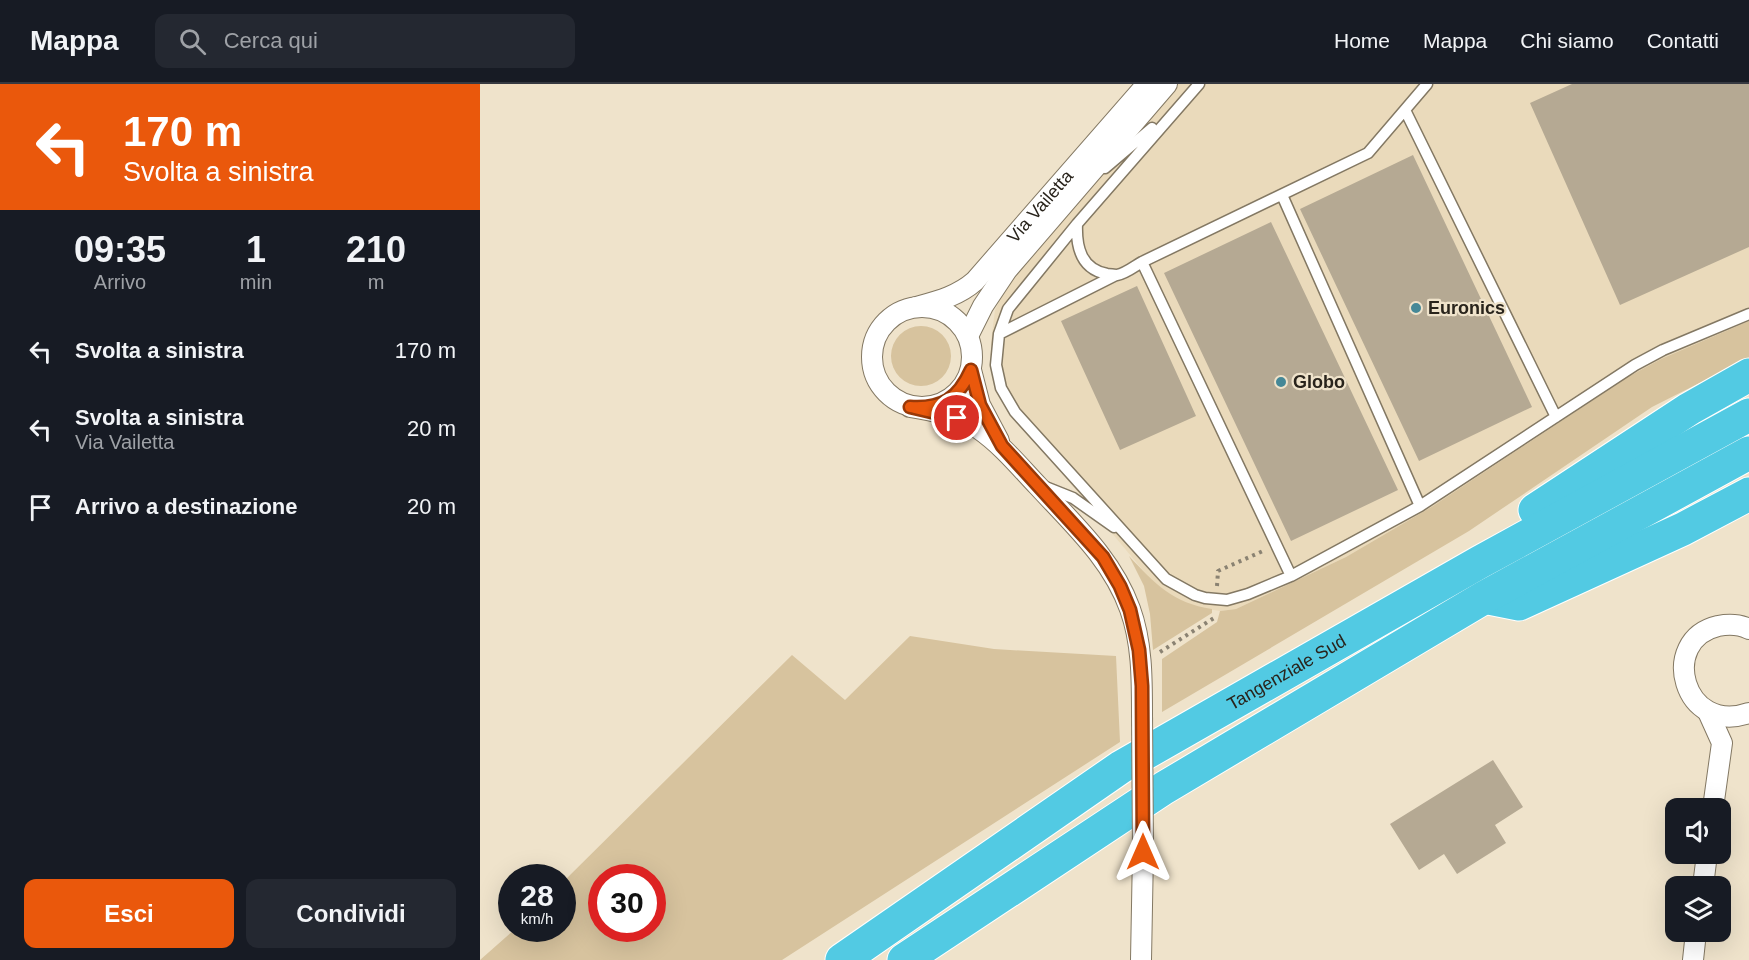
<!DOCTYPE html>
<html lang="it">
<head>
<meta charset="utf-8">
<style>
	:root { --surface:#171b24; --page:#242831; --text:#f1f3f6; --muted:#9ea1a6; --line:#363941; --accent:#ea580c }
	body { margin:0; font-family:Helvetica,sans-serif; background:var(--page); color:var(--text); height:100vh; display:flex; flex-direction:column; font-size:22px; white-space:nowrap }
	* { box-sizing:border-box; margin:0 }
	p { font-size:20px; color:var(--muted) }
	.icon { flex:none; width:33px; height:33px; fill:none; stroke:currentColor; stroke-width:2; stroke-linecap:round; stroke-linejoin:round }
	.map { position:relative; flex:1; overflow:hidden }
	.details { display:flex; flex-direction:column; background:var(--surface); width:480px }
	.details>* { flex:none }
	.guide { background:#ea580c; color:#fff; overflow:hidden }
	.controls { position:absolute; left:1185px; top:714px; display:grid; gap:12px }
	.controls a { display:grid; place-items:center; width:66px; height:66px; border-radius:12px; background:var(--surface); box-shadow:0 6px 24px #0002; font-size:30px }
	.speed { position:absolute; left:18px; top:780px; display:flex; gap:12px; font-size:30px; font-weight:700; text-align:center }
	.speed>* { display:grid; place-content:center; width:78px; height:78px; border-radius:50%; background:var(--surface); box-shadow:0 6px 24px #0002; line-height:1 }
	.speed small { font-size:15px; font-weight:400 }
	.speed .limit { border:9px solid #d22; background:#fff; color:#111 }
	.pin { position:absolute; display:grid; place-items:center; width:51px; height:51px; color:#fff; margin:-26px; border:3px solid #fff; border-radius:50%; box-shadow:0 2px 6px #0007 }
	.me { position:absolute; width:66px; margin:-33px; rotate:0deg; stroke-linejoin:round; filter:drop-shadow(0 0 4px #0008) }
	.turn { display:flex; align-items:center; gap:21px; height:126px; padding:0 24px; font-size:27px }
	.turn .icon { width:78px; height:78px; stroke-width:2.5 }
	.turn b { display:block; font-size:42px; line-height:51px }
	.eta { display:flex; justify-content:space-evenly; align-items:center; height:102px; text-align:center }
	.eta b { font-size:36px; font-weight:600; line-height:42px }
	.action { display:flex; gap:12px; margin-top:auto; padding:12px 24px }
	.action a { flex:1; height:69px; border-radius:12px; background:var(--accent); color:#fff; font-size:24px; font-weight:600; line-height:69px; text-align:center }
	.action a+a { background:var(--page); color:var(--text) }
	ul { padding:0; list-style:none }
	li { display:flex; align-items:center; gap:18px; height:78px; padding:0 24px }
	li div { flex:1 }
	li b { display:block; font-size:22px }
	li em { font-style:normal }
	header { display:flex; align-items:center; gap:36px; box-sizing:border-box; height:84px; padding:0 30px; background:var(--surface); border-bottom:2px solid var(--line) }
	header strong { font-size:28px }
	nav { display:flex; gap:33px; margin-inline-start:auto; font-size:21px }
	.search { width:420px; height:54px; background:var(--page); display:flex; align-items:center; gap:15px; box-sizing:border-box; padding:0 21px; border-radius:12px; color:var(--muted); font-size:22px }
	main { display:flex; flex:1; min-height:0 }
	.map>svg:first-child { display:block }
	.built { fill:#eadabb }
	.green { fill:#d7c39e; fill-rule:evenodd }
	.building { fill:#b5a993 }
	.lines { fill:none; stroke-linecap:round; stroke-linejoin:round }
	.lane-casing { stroke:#837863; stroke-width:13 }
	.street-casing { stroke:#837863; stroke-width:22 }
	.highway-casing { stroke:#fff; stroke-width:35 }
	.path { stroke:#8a8272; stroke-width:4; stroke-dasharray:3 4.5; stroke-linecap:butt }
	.lane { stroke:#fff; stroke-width:10 }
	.street { stroke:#fff; stroke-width:20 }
	.highway { stroke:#52cae3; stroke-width:33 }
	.street-bridge-casing { stroke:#837863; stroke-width:22; stroke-linecap:butt }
	.street-bridge { stroke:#fff; stroke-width:20 }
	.route-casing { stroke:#983908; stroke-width:15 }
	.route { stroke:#ea580c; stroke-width:10 }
	.poi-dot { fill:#458897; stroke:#efe3cb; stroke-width:2 }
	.labels { text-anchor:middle; stroke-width:4.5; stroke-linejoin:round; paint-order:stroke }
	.street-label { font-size:18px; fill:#29241c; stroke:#efe3cb }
	.poi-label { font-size:18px; font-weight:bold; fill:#29241c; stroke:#efe3cb; text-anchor:start }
</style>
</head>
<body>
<header>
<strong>Mappa</strong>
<div class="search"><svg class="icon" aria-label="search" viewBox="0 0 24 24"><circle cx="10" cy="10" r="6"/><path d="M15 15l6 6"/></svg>Cerca qui</div>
<nav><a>Home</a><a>Mappa</a><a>Chi siamo</a><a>Contatti</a></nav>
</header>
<main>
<section class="details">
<div class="guide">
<div class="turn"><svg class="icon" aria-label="left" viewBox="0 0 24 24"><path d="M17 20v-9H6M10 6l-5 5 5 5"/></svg><div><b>170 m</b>Svolta a sinistra</div></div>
</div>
<div class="eta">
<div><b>09:35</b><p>Arrivo</p></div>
<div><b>1</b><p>min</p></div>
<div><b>210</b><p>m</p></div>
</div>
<ul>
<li><svg class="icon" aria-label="left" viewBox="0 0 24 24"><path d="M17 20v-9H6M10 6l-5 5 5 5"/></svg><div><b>Svolta a sinistra</b></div><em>170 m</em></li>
<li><svg class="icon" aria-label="left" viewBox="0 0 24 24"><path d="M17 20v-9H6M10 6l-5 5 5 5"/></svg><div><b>Svolta a sinistra</b><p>Via Vailetta</p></div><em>20 m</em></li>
<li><svg class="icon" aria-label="arrive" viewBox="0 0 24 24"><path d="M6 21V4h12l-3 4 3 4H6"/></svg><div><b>Arrivo a destinazione</b></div><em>20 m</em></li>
</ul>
<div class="action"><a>Esci</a><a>Condividi</a></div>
</section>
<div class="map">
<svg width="1269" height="876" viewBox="0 0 1269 876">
	<rect width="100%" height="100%" fill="#efe3cb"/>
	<!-- built -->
	<path class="built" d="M697,0H1269V237L1181,275L1146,294L953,422L866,473L756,525L740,527L715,523L693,513L671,496L571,376L547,351L523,319L513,284L511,258L515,226L531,194Z"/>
	<!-- green -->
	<path class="green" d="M1269,237V274L1172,323L989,447L682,628V575L737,538L740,527L756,525L866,473L953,422L1146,294L1181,275Z
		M411 272a30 30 0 1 1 60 0a30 30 0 1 1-60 0Z
		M649,472C675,500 693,519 732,525V529L673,566L670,530L664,502Z
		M430,552L514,565L636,572L640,658L302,876H0L35,845L82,844L83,798L312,571L365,616ZM122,794H172V844H122Z"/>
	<!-- building -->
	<path class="building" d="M1092,0H1269V163L1140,221L1050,19Z
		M933,71L1052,323L939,377L820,125Z
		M791,138L918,406L811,457L684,189Z
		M657,202L716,332L640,366L581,237Z
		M1013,676L1043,723L1015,741L1026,759L977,790L964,770L939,786L910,740Z"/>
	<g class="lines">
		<!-- lane casing -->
		<g class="lane-casing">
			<path id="lane" d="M719,0L597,140L528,225L519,250L516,281L521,304L535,328L686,495L715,511L725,514L747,516L768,510L811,492L940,422L1155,281L1183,266L1269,230
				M925,26L1076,333
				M625,84L672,44
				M802,111L940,422
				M597,140C596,163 601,185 627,190C628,190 636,191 637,191C645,190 655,182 662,178
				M519,250L636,191
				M563,402L593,414L634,443
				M811,492L662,178L888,69L947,0"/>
		</g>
		<!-- street casing -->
		<g class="street-casing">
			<g id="street">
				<circle cx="442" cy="273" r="50"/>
				<path id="s1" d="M436,223C458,217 478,212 495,197L667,0"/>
				<path d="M488,252L503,222L527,186L687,0"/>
				<path d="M491,286L500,321L519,357"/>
				<path d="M430,323C454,327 478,332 499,345C522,361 539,382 558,402C593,440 632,475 650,525C662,558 662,594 662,629"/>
				<path d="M1269,545C1259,540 1248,540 1238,542C1178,556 1203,652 1269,629"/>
				<path d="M1228,628L1242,659L1233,724"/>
				<path d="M1223,802L1227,770"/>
				<path d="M661,876L663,768"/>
				<path d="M1213,876L1216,848"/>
			</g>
		</g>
		<!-- highway casing -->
		<g class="highway-casing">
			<g id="highway">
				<path d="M1055,426L1209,325L1269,291"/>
				<path d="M1009,514L1039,520L1203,445L1269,410"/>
				<path id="s2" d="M362,876L641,683L1000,478L1269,331"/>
				<path d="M424,876L684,704L1005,513L1269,369"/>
			</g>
		</g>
		<!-- path -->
		<path class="path" d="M737,502L738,487L783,467
			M680,568L734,534L735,531"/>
		<!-- lane -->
		<use href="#lane" class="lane"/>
		<!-- street -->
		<use href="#street" class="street"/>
		<!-- highway -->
		<use href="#highway" class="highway"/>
		<!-- street-bridge casing -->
		<g class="street-bridge-casing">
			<path id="street-bridge" d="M662,629L663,768"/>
		</g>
		<!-- street-bridge -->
		<use href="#street-bridge" class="street-bridge"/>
	</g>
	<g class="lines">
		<!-- route casing -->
		<g class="route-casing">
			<path id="route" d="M477,334L430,323C462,325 478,315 491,286L500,321L522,362L623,473L640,502L650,526L659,566L662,602L663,768"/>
		</g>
		<!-- route -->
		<use href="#route" class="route"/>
	</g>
	<!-- markers -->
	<g class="poi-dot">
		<circle cx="936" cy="224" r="6"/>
		<circle cx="801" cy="298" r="6"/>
	</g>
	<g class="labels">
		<!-- street labels -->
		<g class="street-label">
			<text dy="6" stroke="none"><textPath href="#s1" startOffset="164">Via Vailetta</textPath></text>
			<text dy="6" stroke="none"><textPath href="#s2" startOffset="530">Tangenziale Sud</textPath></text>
		</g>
		<!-- poi labels -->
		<g class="poi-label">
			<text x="948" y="230">Euronics</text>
			<text x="813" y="304">Globo</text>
		</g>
	</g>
</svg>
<div class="controls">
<a><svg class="icon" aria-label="sound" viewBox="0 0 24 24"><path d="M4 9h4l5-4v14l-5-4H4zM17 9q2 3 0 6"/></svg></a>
<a><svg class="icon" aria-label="layers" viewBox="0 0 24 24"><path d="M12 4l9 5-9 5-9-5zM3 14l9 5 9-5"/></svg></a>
</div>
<div class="speed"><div>28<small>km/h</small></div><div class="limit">30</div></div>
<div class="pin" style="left:477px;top:334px;background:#d93025"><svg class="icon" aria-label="arrive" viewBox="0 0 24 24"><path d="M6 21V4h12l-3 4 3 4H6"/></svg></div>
<svg class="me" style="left:663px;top:768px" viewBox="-20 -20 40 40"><path d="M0-17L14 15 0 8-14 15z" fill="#ea580c" stroke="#fff" stroke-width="4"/></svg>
</div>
</main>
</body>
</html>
